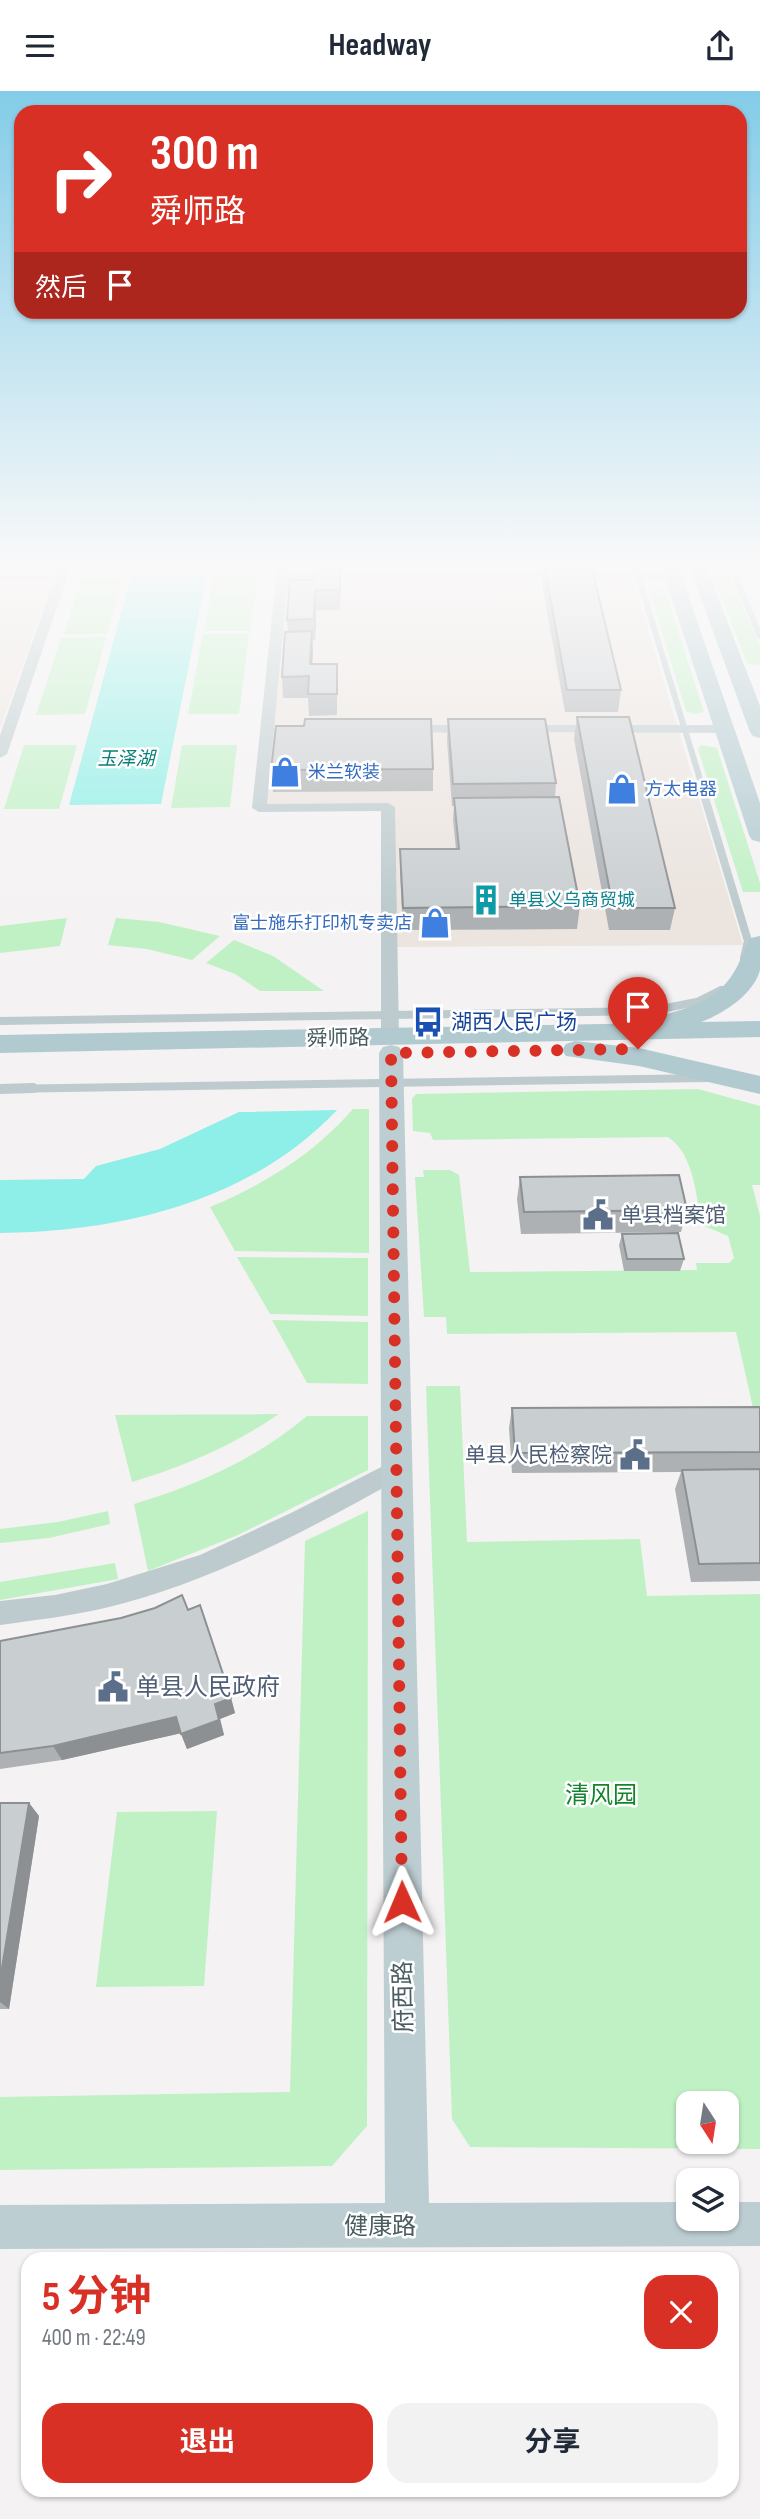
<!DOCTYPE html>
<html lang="zh">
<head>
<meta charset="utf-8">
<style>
	:root { --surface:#fff; --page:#f2f2f3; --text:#1f2937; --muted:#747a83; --accent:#d93025 }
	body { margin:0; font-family:"Sofia Sans Condensed","Noto Sans SC",sans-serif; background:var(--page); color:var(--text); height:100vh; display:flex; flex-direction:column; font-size:26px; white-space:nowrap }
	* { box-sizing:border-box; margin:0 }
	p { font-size:23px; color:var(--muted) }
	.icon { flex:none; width:38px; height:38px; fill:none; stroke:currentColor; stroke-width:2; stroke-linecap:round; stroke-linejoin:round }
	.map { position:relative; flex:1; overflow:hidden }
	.drawer { position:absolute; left:21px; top:2161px; width:718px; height:245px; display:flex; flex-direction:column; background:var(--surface); border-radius:21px; box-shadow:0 2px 5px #0004 }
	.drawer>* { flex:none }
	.guide { position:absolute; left:14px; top:14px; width:733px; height:214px; border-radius:21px; box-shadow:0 2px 5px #0004; background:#d93025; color:#fff; overflow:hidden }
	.needle { width:46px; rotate:168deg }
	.tools { position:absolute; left:676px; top:2000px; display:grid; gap:14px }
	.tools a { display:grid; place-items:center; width:63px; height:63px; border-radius:14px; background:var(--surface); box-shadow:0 2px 5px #0004; font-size:35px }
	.pin { position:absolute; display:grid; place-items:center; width:60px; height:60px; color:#fff; margin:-72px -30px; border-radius:50% 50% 50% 0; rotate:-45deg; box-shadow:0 0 7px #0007 }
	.pin .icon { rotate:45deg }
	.me { position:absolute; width:77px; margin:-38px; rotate:359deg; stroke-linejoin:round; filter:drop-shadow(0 0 5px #0008) }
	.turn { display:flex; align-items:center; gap:24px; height:147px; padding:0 21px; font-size:32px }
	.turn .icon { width:91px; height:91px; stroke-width:2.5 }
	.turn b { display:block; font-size:49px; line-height:60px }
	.then { display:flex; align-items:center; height:66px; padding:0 21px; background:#0003; gap:14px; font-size:26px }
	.round { display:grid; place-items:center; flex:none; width:74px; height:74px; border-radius:21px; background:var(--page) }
	.headline { display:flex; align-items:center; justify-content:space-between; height:119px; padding:0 21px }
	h1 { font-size:42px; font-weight:700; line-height:52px; color:var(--accent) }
	.cta { display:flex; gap:14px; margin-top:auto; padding:14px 21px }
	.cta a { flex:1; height:80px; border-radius:21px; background:var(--accent); color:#fff; font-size:28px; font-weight:700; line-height:80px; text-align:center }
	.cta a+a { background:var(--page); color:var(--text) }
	header { display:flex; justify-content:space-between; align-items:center; height:91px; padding:0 21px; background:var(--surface); font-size:32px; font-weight:700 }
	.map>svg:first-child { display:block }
	.commercial { fill:#ebe4df }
	.green { fill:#c0f1c5; fill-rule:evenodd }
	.water { fill:#8defe7 }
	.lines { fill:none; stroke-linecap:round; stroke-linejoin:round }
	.lane-far2 { stroke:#bdcbce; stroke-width:6 }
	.lane-far1 { stroke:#bdcbce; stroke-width:8 }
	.lane { stroke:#bdcbce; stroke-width:10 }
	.street { fill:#bdcbce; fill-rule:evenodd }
	.secondary { fill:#bdced3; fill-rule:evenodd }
	.primary { fill:#b1cad0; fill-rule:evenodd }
	.wall { fill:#adb1b4 }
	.shaded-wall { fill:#8d9092 }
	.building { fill:#c9ced1; stroke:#8d9092; stroke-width:2 }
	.route { stroke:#d93025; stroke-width:12; stroke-dasharray:0 21.6 }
	.labels { text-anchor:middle; stroke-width:5; stroke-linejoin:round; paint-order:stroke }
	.far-shop-label { font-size:18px; fill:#366cbe; stroke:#fff; text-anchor:start }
	.far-culture-label { font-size:18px; fill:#0d838f; stroke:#fff; text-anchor:start }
	.far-water-label { font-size:19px; font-style:italic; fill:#0b8279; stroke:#fff }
	.transit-label { font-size:21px; fill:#164399; stroke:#fff; text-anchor:start }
	.street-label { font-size:21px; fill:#495c60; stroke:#fff }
	.service-label { font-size:21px; fill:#4e5e75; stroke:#fff; text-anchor:start }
	.near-service-label { font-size:24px; fill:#4e5e75; stroke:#fff; text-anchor:start }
	.near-park-label { font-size:24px; fill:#15852d; stroke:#fff }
	.near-street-label { font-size:24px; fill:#495c60; stroke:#fff }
</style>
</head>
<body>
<header><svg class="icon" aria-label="menu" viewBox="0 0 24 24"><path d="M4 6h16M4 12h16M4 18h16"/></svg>Headway<svg class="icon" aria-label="share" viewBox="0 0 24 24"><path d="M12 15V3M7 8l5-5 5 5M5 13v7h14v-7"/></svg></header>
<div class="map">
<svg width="760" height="2428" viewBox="0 0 760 2428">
	<rect width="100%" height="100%" fill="#f4f2f2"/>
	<!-- commercial -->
	<path class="commercial" d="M0,478H57L0,638Z
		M288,478H630L743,854L394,856L392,714L266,715Z"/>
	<!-- green -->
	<path class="green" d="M710,478H727L760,556V574L747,572Z
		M214,485H258L250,540H204Z
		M82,487H123L107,543H64Z
		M658,498L665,499L704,621L694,623L686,620L649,499Z
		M203,543H249L239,623H188Z
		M106,546L85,623L36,624L61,547Z
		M24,654H77L59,718H4Z
		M182,654H237L230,716L171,717Z
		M701,654L717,657L760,792V801H743L698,658Z
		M67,827L60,855L0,862V835Z
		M116,827L159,831L220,845L192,869L147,858L108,854Z
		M234,849L273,865L324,900H260L235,883L206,872Z
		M698,998L760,1015V1094H752L760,1125V1348L736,1241L447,1243L446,1226H424L415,1086H424L423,1079H450L459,1084L470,1181L697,1179L696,1172H729L734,1167L728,1145L702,1134C696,1105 694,1063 668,1046L433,1049L430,1042L413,1040L412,1008L416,1003Z
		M353,1018H369V1162L235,1160L210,1116C265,1093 314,1063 353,1018Z
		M237,1166L368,1167V1225L270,1223Z
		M272,1229L368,1231V1293L307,1292Z
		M426,1295H460L467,1451L640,1448L647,1505L760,1503V2058L470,2056L452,2028ZM688,2012H726V2051H688Z
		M279,1323C232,1355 185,1375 132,1391L115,1324Z
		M307,1325H368V1379L238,1444L148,1480L134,1413C197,1394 256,1368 307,1325Z
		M108,1420L110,1433L49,1447L0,1452V1438L58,1431Z
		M368,1420L367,2035L332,2075L0,2079V2006L290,2001L305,1450Z
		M115,1472L118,1488L0,1509V1491Z
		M217,1720L204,1895L96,1896L117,1721Z"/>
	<!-- water -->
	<path class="water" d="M133,478H208L161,713L69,714Z
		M337,1019C251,1110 122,1141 0,1142V1089L84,1088L96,1075L160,1058L239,1021Z"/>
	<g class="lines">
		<!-- lane-far2 -->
		<path class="lane-far2" d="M636,478L706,708
			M732,478L760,545"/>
		<!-- lane-far1 -->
		<path class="lane-far1" d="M705,707L748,850L744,867
			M0,930L650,920L697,911L721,899
			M0,998L708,987"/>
		<!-- lane -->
		<path class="lane" d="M0,998L33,997"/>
		<!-- street -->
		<path class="street" d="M58,478H70L7,663L0,667V644L54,489H0V483H57Z
			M277,478H289L288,482H672L678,485L672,488H288L267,713L388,712L395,716L399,946L390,952L381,946V720L259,721L252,717Z
			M404,634H477L484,638L477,642L399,641L397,638Z
			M519,634H724L731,638L724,642L514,641V635Z
			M395,1369L403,1372L407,1379L403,1386C309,1438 211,1492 105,1517C71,1525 36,1529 0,1534V1510L55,1504L107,1493L200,1464L291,1422Z"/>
		<!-- secondary -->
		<path class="secondary" d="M391,954L399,956L403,962L429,2112L688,2111V2128H726V2111H760V2155L0,2158V2114L385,2112L379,962L383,956Z"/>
		<!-- primary -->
		<path class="primary" d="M662,478H679L760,712V751L752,749L749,744Z
			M690,478H707L760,615V647L753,645L750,641Z
			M760,845C760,855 760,869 760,879C754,903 723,923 701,931L760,930V946L0,962V944L656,932L660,925C689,917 718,909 734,881C741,870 744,857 751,847Z
			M575,950L639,957L760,985V1003L639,975L566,965L562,959L566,953Z"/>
	</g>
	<!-- wall -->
	<path class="wall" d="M543,478H592L621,599L618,621H565L542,492Z
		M315,489L341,495L340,519H316L315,549H312V573H337V624L309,625L308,607H283L282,586L288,541L287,529Z
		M577,626L675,817L670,839H609L574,648Z
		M448,628L556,692L555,706L580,815L577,838L403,839L400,781V758H456L453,729L454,715H452L447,650Z
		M433,678V700L273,701L271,679Z
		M520,1086L687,1119L681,1141L521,1143L517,1108Z
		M622,1143L684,1168L680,1180H624L619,1154Z
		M760,1316V1490L691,1491L675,1398L681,1381L512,1382L509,1337L512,1317Z
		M188,1519L231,1607L235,1622L220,1628L224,1644L187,1658L181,1642L62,1669L0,1678V1550Z
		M0,1712H29L39,1725L9,1918H0Z"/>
	<!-- shaded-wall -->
	<path class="shaded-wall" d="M315,499L316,519L315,549L314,528Z
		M312,540L313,561L311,594L310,573Z
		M231,1607L235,1622L220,1628L224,1644L187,1658L181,1643L215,1613Z
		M176,1626L182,1642L62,1669L53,1655Z
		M29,1712L39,1725L9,1918L0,1911V1889Z"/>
	<!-- building -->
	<path class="building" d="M315,478H340V499H315L314,528L287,529L290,489H315Z
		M545,478H592L621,599H567Z
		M312,540L310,573H337V603H308L309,585L282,586L285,541Z
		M577,626H629L675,817H613Z
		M305,628H431L433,678L271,679L276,635H304Z
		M448,628H545L556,692L453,693Z
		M559,706L580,815L403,817L400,758H459L454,707Z
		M679,1084L687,1119L524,1121L520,1086Z
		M678,1142L684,1168H627L622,1143Z
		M760,1316V1361L515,1362L512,1317Z
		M760,1378V1472L699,1473L682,1379Z
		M182,1504L188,1519L200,1514L231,1607L215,1613L219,1629L181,1643L176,1626L53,1655L0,1662V1550L121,1527L155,1517Z
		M0,1712H29L0,1889Z"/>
	<!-- sky -->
	<linearGradient id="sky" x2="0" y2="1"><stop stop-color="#83cce8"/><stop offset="0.58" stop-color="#faf9f9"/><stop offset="1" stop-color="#faf9f9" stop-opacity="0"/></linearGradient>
	<rect width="760" height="818" fill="url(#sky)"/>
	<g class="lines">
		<!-- route -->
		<path class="route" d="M402,1811L391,962L638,958"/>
	</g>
	<!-- icons -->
	<defs>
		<g id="shop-bare" transform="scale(2.415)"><path d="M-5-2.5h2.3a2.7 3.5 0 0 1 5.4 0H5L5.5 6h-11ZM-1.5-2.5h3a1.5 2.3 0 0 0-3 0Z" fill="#3f7fe0" stroke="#fff" stroke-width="2.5" paint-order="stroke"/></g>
		<g id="building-bare" transform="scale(2.415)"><path d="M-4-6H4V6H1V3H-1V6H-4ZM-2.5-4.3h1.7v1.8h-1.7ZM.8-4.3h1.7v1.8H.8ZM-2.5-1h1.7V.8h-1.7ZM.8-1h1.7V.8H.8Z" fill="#0f9aa8" stroke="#fff" stroke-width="2.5" paint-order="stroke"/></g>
		<g id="bus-bare" transform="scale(2.415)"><path d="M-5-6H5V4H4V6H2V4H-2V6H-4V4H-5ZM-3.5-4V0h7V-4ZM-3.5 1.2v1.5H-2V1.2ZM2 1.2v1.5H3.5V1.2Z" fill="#1a4fb4" stroke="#fff" stroke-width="2.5" paint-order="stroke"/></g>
		<g id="civic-bare" transform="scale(2.415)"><path d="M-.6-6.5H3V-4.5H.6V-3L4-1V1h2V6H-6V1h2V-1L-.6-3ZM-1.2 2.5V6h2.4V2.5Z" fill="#5c6f8a" stroke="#fff" stroke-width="2.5" paint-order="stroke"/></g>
	</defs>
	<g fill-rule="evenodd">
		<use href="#shop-bare" x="285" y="681"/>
		<use href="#shop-bare" x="622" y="698"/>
		<use href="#building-bare" x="486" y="809"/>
		<use href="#shop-bare" x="435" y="832"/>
		<use href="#bus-bare" x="428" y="931"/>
		<use href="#civic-bare" x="598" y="1124"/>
		<use href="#civic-bare" x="635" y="1364"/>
		<use href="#civic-bare" x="113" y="1596"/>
	</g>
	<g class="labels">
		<!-- far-shop labels -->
		<g class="far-shop-label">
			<text x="308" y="687">米兰软装</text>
			<text x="645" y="704">方太电器</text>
			<text x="412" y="838" text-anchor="end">富士施乐打印机专卖店</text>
		</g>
		<!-- far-culture labels -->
		<g class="far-culture-label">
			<text x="509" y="815">单县义乌商贸城</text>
		</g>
		<!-- far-water labels -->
		<g class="far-water-label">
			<text x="126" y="674">玉泽湖</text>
		</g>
		<!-- transit labels -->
		<g class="transit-label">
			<text x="451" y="938">湖西人民广场</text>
		</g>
		<!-- street labels -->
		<g class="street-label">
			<text transform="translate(338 947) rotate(-1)" y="7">舜师路</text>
		</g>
		<!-- service labels -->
		<g class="service-label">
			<text x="621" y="1131">单县档案馆</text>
			<text x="612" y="1371" text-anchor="end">单县人民检察院</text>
		</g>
		<!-- near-service labels -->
		<g class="near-service-label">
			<text x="136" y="1604">单县人民政府</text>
		</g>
		<!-- near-park labels -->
		<g class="near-park-label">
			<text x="601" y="1712">清风园</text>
		</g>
		<!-- near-street labels -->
		<g class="near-street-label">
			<text transform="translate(403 1906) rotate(-91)" y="8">府西路</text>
			<text x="380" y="2143">健康路</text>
		</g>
	</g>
</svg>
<div class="tools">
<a><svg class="needle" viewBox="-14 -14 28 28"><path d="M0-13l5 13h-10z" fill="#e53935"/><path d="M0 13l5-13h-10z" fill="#747a83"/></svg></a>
<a><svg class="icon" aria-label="layers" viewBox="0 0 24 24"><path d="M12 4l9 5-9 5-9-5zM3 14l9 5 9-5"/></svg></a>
</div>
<div class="pin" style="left:638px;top:958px;background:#d93025"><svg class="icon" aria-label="arrive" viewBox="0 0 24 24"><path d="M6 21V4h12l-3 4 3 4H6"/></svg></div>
<svg class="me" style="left:402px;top:1811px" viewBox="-20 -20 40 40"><path d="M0-17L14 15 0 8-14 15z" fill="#d93025" stroke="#fff" stroke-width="4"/></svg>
<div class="guide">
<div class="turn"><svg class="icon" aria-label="right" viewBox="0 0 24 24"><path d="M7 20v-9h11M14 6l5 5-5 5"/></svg><div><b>300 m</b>舜师路</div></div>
<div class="then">然后<svg class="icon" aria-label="arrive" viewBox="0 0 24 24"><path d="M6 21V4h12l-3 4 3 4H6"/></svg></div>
</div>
<section class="drawer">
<div class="headline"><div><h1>5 分钟</h1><p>400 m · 22:49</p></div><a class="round" style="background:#d93025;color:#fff"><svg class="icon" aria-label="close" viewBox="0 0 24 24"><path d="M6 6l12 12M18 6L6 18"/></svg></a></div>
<div class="cta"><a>退出</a><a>分享</a></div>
</section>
</div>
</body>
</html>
